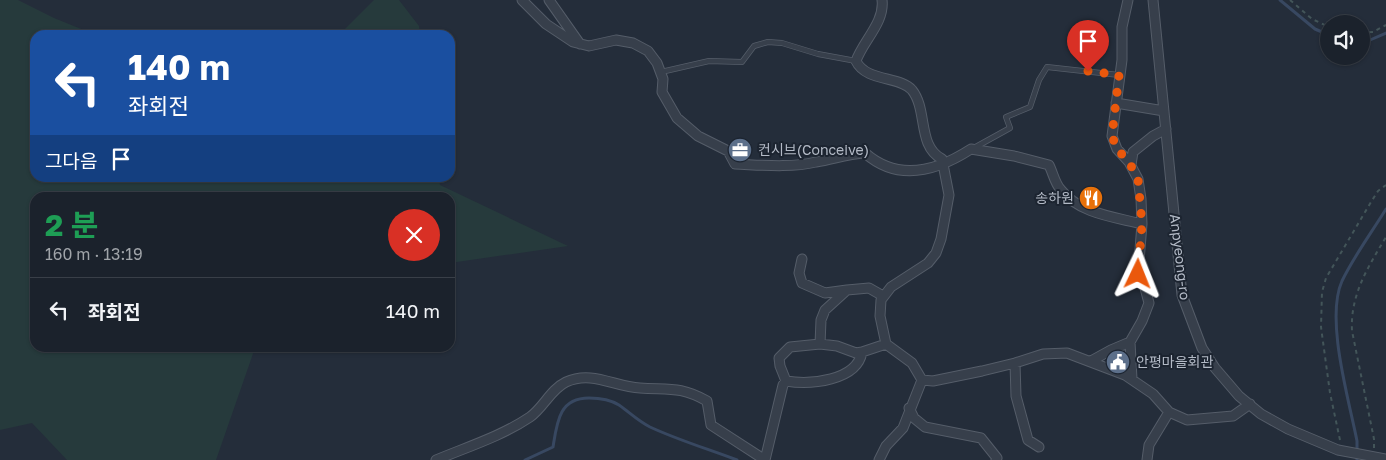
<!DOCTYPE html>
<html lang="ko">
<head>
<meta charset="utf-8">
<style>
	:root { --surface:#1b222c; --page:#242a34; --text:#f1f3f6; --muted:#a0a4a9; --line:#393f48 }
	body { margin:0; font-family:"Golos Text","Noto Sans KR",sans-serif; background:var(--page); color:var(--text); height:100vh; display:flex; flex-direction:column; font-size:19px; white-space:nowrap }
	* { box-sizing:border-box; margin:0 }
	p { font-size:16px; color:var(--muted) }
	.icon { flex:none; width:28px; height:28px; fill:none; stroke:currentColor; stroke-width:2; stroke-linecap:round; stroke-linejoin:round }
	.map { position:relative; flex:1; overflow:hidden }
	.side { position:absolute; left:30px; top:192px; width:425px; height:160px; display:flex; flex-direction:column; background:var(--surface); border-radius:15px; box-shadow:0 1px 4px #0004,0 0 0 1px var(--line) }
	.side>* { flex:none }
	.top-card { position:absolute; left:30px; top:30px; width:425px; height:152px; border-radius:15px; box-shadow:0 1px 4px #0004,0 0 0 1px var(--line); background:#1a4fa0; color:#fff; overflow:hidden }
	.controls { position:absolute; left:1320px; top:15px; display:grid; gap:10px }
	.controls a { display:grid; place-items:center; width:50px; height:50px; border-radius:50%; background:var(--surface); box-shadow:0 1px 4px #0004,0 0 0 1px var(--line); font-size:25px }
	.pin { position:absolute; display:grid; place-items:center; width:42px; height:42px; color:#fff; margin:-51px -21px; border-radius:50% 50% 50% 0; rotate:-45deg; box-shadow:0 0 5px #0007 }
	.pin .icon { rotate:45deg }
	.me { position:absolute; width:55px; margin:-28px; rotate:2deg; stroke-linejoin:round; filter:drop-shadow(0 0 4px #0008) }
	.turn { display:flex; align-items:center; gap:18px; height:105px; padding:0 15px; font-size:22px }
	.turn .icon { width:65px; height:65px; stroke-width:2.5 }
	.turn b { display:block; font-size:35px; line-height:42px }
	.then { display:flex; align-items:center; height:48px; padding:0 15px; background:#0003; gap:10px; font-size:19px }
	.round { display:grid; place-items:center; flex:none; width:52px; height:52px; border-radius:26px; background:var(--page) }
	.overview { display:flex; align-items:center; justify-content:space-between; height:85px; padding:0 15px }
	h1 { font-size:30px; font-weight:700; line-height:38px; color:#1e9e55 }
	ul { padding:0; list-style:none }
	li { display:flex; align-items:center; gap:15px; height:65px; padding:0 15px; border-top:1px solid var(--line) }
	li div { flex:1 }
	li b { display:block; font-size:19px }
	li em { font-style:normal }
	.map>svg:first-child { display:block }
	.green { fill:#263a3c }
	.lines { fill:none; stroke-linecap:round; stroke-linejoin:round }
	.stream { stroke:#384861; stroke-width:3 }
	.service-casing { stroke:#555d69; stroke-width:6 }
	.minor-casing { stroke:#555d69; stroke-width:11 }
	.path { stroke:#435559; stroke-width:2; stroke-dasharray:4 4; stroke-linecap:butt }
	.service { stroke:#373f4b; stroke-width:4.5 }
	.minor { stroke:#373f4b; stroke-width:9 }
	.route { stroke:#ea580c; stroke-width:9; stroke-dasharray:0 16.2 }
	.labels { text-anchor:middle; stroke-width:4; stroke-linejoin:round; paint-order:stroke }
	.poi-label { font-size:14px; fill:#b3bac6; stroke:#1c2430; text-anchor:start }
	.street-label { font-size:14px; fill:#b3bac6; stroke:#1c2430 }
</style>
</head>
<body>
<div class="map">
<svg width="1386" height="460" viewBox="0 0 1386 460">
	<rect width="100%" height="100%" fill="#242d3a"/>
	<!-- green -->
	<path class="green" d="M0,0H18L54,18L96,35H35V178H439L440,185L568,246L450,263V198H35V348H255L216,460H67L32,423L0,430Z
		M374,0H399L419,26L420,35H339Z"/>
	<g class="lines">
		<!-- stream -->
		<path class="stream" d="M1280,0L1315,29L1329,35
			M1361,40H1370L1386,33
			M525,460L553,447C557,422 559,398 589,398C598,398 611,400 619,405C629,412 638,421 650,427C678,440 708,449 737,460
			M1357,460V441C1349,400 1325,319 1342,281C1354,256 1372,232 1386,209"/>
		<!-- service casing -->
		<g class="service-casing">
			<path id="service" d="M661,72L709,61L742,62L754,46L768,42L782,43L818,54L856,61
				M972,149L1010,128L1006,117L1030,107L1039,80L1047,67L1119,75"/>
		</g>
		<!-- minor casing -->
		<g class="minor-casing">
			<path id="minor" d="M522,0L546,24L573,42L589,46L616,40L633,43L648,51L657,63L663,79L662,92L677,118L698,136L728,151L735,164C761,165 790,168 816,162C834,159 847,154 865,153C898,182 937,171 971,149L1014,156L1049,165C1053,173 1055,184 1061,190C1080,214 1115,217 1142,224
				M549,0L580,44
				M882,0C885,22 863,41 856,61C866,82 900,76 912,90C928,110 917,146 942,159L949,195L941,239L936,253L928,263L891,287L881,300L880,316L886,344L912,363L922,380L933,381L982,371L1015,363L1043,354L1067,353L1125,375L1153,394L1169,412L1187,420L1233,416L1250,404
				M1128,0L1122,27V60L1112,136L1117,149L1129,162L1138,179L1141,199L1142,224L1138,274L1145,288L1149,303L1142,321L1130,342L1132,379
				M1153,0L1182,295L1202,348L1215,368L1239,396L1261,414L1288,429L1338,450L1386,459
				M1116,103L1164,111
				M1131,165L1133,152L1153,136L1166,129
				M802,259L799,273L802,283L825,293L847,290
				M820,344L821,320L825,310L847,290L869,288L883,296
				M1091,361L1111,350L1130,342
				M1015,363L1016,396L1028,440L1039,447
				M786,381L780,366L779,358L790,347L820,344L837,346L856,353L862,352
				M909,408L914,418L925,427L981,438L997,458L996,460
				M436,460C467,447 502,436 530,417C543,408 551,389 566,382C592,370 615,387 640,388C669,390 680,386 707,401L711,425L765,460
				M765,460L783,385L786,381C810,385 857,381 862,352L886,344
				M879,460L886,446L903,428L922,380
				M1147,460L1149,445L1169,412"/>
		</g>
		<!-- path -->
		<path class="path" d="M1290,0L1312,19L1329,27
			M1361,33L1373,32L1386,25
			M1340,440L1330,393L1321,327L1322,292L1326,278L1371,202L1378,191L1386,185
			M1374,448V439L1352,331C1350,295 1368,267 1386,237"/>
		<!-- service -->
		<use href="#service" class="service"/>
		<!-- minor -->
		<use href="#minor" class="minor"/>
	</g>
	<g class="lines">
		<!-- route -->
		<path class="route" d="M1088,71L1119,75L1112,136L1117,149L1129,162L1138,179L1142,224L1138,274"/>
	</g>
	<!-- icons -->
	<defs>
		<g id="office-disc" transform="scale(1.25)"><circle r="9.5" fill="#5c6f8a" stroke="#1c2430"/><path d="M-6-3h4V-5.5h4V-3h4V5H-6ZM-1-4.5V-3h2v-1.5ZM-6 0V1H6V0Z" fill="#fff"/></g>
		<g id="restaurant-disc" transform="scale(1.25)"><circle r="9.5" fill="#e8710a" stroke="#1c2430"/><path d="M-5-6h1v4h1v-4h1v4h1v-4h1v5L-1.5 .5V6h-2V.5L-5-1ZM5-6V6H3V1.5H1.5Q1.5-4 5-6Z" fill="#fff"/></g>
		<g id="civic-disc" transform="scale(1.25)"><circle r="9.5" fill="#5c6f8a" stroke="#1c2430"/><path d="M-.6-6.5H3V-4.5H.6V-3L4-1V1h2V6H-6V1h2V-1L-.6-3ZM-1.2 2.5V6h2.4V2.5Z" fill="#fff"/></g>
	</defs>
	<g fill-rule="evenodd">
		<use href="#office-disc" x="740" y="150"/>
		<use href="#restaurant-disc" x="1091" y="198"/>
		<use href="#civic-disc" x="1118" y="362"/>
	</g>
	<g class="labels">
		<!-- poi labels -->
		<g class="poi-label">
			<text x="758" y="155">컨시브(Conceive)</text>
			<text x="1074" y="203" text-anchor="end">송하원</text>
			<text x="1136" y="367">안평마을회관</text>
		</g>
		<!-- street labels -->
		<g class="street-label">
			<text transform="translate(1180 257) rotate(83)" y="5">Anpyeong-ro</text>
		</g>
	</g>
</svg>
<div class="controls">
<a><svg class="icon" aria-label="sound" viewBox="0 0 24 24"><path d="M4 9h4l5-4v14l-5-4H4zM17 9q2 3 0 6"/></svg></a>
</div>
<div class="pin" style="left:1088px;top:71px;background:#d93025"><svg class="icon" aria-label="arrive" viewBox="0 0 24 24"><path d="M6 21V4h12l-3 4 3 4H6"/></svg></div>
<svg class="me" style="left:1138px;top:274px" viewBox="-20 -20 40 40"><path d="M0-17L14 15 0 8-14 15z" fill="#ea580c" stroke="#fff" stroke-width="4"/></svg>
<div class="top-card">
<div class="turn"><svg class="icon" aria-label="left" viewBox="0 0 24 24"><path d="M17 20v-9H6M10 6l-5 5 5 5"/></svg><div><b>140 m</b>좌회전</div></div>
<div class="then">그다음<svg class="icon" aria-label="arrive" viewBox="0 0 24 24"><path d="M6 21V4h12l-3 4 3 4H6"/></svg></div>
</div>
<section class="side">
<div class="overview"><div><h1>2 분</h1><p>160 m · 13:19</p></div><a class="round" style="background:#d93025;color:#fff"><svg class="icon" aria-label="close" viewBox="0 0 24 24"><path d="M6 6l12 12M18 6L6 18"/></svg></a></div>
<ul>
<li><svg class="icon" aria-label="left" viewBox="0 0 24 24"><path d="M17 20v-9H6M10 6l-5 5 5 5"/></svg><div><b>좌회전</b></div><em>140 m</em></li>
</ul>
</section>
</div>
</body>
</html>
